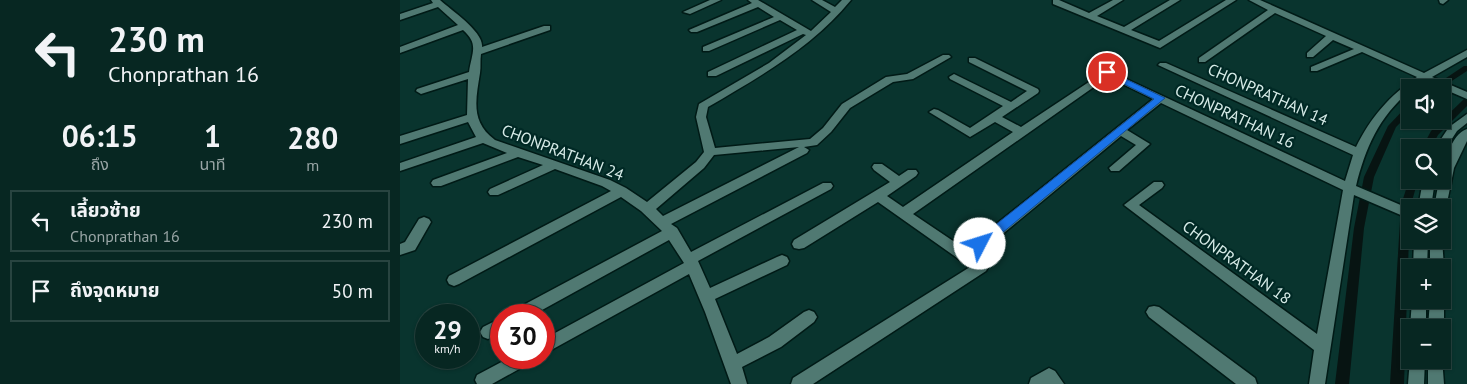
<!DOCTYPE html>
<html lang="th">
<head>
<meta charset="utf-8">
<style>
	:root { --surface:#072722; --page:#15332f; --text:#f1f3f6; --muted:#98a5a5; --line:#284440 }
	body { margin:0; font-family:"PT Sans","Noto Sans Thai",sans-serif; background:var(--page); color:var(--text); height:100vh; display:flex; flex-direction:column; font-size:19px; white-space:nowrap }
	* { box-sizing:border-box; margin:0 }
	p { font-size:16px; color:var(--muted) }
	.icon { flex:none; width:28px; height:28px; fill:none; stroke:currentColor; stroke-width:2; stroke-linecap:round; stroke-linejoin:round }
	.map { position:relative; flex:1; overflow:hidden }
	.side { display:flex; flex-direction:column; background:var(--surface); width:400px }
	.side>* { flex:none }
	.top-card { background:#072722; color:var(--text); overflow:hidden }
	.controls { position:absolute; left:1001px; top:79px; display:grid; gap:10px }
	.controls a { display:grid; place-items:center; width:50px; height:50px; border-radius:0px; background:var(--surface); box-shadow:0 1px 4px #0004,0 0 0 1px var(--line); font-size:25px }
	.speed { position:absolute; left:15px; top:304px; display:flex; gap:10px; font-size:25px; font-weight:700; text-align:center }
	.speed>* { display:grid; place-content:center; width:65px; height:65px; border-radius:50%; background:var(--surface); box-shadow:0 1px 4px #0004,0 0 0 1px var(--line); line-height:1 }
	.speed small { font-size:12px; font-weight:400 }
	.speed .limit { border:8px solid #d22; background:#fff; color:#111 }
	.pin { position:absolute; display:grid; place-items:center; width:42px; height:42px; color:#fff; margin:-21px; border:2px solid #fff; border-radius:50%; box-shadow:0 1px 5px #0007 }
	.me { position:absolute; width:55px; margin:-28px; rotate:50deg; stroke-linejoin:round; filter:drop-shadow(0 0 4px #0008) }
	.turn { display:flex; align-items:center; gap:18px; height:105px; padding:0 25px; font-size:22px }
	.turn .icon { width:65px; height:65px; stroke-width:2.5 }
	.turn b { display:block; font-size:35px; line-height:42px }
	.eta { display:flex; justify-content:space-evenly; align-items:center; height:85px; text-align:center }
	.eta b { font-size:30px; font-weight:700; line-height:35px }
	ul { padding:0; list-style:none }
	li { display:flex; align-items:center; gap:15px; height:62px; margin:0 10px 8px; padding:0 15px; border:2px solid var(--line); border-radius:0px }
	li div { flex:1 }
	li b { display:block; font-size:19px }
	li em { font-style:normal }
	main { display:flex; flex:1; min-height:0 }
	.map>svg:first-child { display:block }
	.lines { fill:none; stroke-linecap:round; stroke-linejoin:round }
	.canal { fill:#071412; fill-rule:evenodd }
	.minor-casing { stroke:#001a16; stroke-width:3 }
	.minor { fill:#507972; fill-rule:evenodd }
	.route { fill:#1a73e8; stroke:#114b97 }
	.labels { text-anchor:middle; stroke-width:4.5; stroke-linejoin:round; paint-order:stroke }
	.street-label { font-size:16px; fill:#d6ebe7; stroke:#002925 }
</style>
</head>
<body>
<main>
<section class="side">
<div class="top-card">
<div class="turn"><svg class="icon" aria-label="left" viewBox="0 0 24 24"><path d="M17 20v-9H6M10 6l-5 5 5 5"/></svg><div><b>230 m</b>Chonprathan 16</div></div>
</div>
<div class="eta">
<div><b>06:15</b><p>ถึง</p></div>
<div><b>1</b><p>นาที</p></div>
<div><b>280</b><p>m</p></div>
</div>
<ul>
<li><svg class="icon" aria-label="left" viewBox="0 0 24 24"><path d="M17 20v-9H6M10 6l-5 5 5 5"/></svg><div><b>เลี้ยวซ้าย</b><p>Chonprathan 16</p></div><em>230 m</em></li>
<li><svg class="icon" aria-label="arrive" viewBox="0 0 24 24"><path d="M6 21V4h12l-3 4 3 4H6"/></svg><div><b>ถึงจุดหมาย</b></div><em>50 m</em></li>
</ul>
</section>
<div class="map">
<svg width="1067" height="384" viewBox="0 0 1067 384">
	<rect width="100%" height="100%" fill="#09342e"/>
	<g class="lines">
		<!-- canal -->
		<path class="canal" d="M1064,66H1067V71L1041,88H1031Z
			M1067,98V106L1038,135L1031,148H1022L1031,131L1064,99Z
			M1010,105V113L996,127L974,177L964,228L949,384H935L954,228L964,177L988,126L1007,106Z
			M1010,177V180H1018L1010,208L1004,384H990L1001,205Z"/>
		<!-- minor casing -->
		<g class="minor-casing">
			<path id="minor" d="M31,0H40C51,10 84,32 82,47L144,26H150V30L81,54C80,60 81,67 80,73C76,99 70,122 95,140L210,180L226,188L247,202L296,162L304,152L296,117L299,104L369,63L406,35L403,34L316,76H308V72L397,30L380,20L309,51H303V47L374,17L358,7L297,32H291L289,30L352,3L348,0H358L411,31L431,12L412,0H422L435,7L442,0H451C413,47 359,77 308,107L306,117L315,148L410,139L423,128L442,104L486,77L507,74L543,55H549L551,57L513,79L493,82L450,108L431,132L417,145L404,147L409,150L407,153L271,224L277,228L291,252L423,183H431L433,186L431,189L298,261L310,288L377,257L382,255L387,257L389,261L387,265L315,299L337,354L369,337L404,312L409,310L414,312L417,317L414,322L381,347L342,367L347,384H331L305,312L289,274L144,354V339L284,263L269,240L133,315H111L114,310L262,231L241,211L221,197L59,284L54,286L49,284L47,280L49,276L211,191L202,186L155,169L98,195H90L88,192L90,189L143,165L118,157L41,186H33L31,183L33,180L107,153L83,143L0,171V163L76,137L68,122L0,144V136L67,115L68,79L21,94L16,91L17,89L69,72C72,52 79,44 63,30L0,53V47L58,25L38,7L0,20V14L33,3ZM399,147L263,216L256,209L304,168L314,155Z
				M310,0H321L290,14L283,12Z
				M653,0H659L689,13L713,0H723L697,16L724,27L770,0H780L731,30L759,41L826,0H836L760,48L653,4Z
				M849,0H860L1024,73L1067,50V57L1032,77L1067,92V99L1025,81L1015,88H1010V91C979,116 965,149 956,186L1010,209V219L954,195L925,384H909L914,350L724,205L754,182H762L764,185L762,188L739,205L917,334L943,190L761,103L727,130L750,144L719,171H711L709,168L736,145L721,136L576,256L586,263L588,267L586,271L413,384H391L393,378L570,267L478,202L404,248L399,249L394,248L392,244L394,240L490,182L474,170L472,167L474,164H482L499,176L508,170H516L518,173L516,176L487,196L503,207L613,132L595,122L570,137L529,112L534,109L538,110L570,128L603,106L550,79L549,77L554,74L611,102L627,91L569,62V58H575L638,89L639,91L638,93L602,117L621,127L707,70L945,181L953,155L758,65L760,63H766L956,147C971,117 989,96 1017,77L962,52L917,71H911V67L954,49L933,40L913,57H907V53L926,36L875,13L805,62H799V58L868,10ZM708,77L753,99L565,249L513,214Z
				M1039,0H1048L1043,4L1040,3Z
				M1067,114V123L1057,131L1044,151H1042V148H1035L1049,127Z
				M1067,129V141L1054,168L1046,208L1042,212V208H1034L1039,180H1042C1042,166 1051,134 1067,129Z
				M1023,180H1035L1031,208H1018Z
				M24,217L29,219L31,222L15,250L0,255V244L5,242L19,219Z
				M1042,238L1044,268L1042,271V268H1030V240H1042Z
				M1014,240H1028L1027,268H1013Z
				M1042,296L1044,300V328L1042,331V328H1028L1030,300H1042Z
				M1012,300H1026V328H1010Z
				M754,306L759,307L855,378L857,384H836L749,317L746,312L749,307Z
				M101,318V333L88,339L83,337L80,332L83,327Z
				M1042,357L1044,384H1028V360H1042Z
				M109,358H132L130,363L92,384H77L75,380L77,375Z
				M1010,358V360H1025L1024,384H1008Z
				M649,368L655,371L664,384H629L631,378Z"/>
		</g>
		<!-- minor -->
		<use href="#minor" class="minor"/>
	</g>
	<!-- route -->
	<path class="route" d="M707,70L765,98L584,248H575L573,244L575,241L754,99L704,74V71Z"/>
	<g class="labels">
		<!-- street labels -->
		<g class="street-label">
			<text transform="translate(868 94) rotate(24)" y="6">CHONPRATHAN 14</text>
			<text transform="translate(835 116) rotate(25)" y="6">CHONPRATHAN 16</text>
			<text transform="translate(163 152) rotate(21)" y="6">CHONPRATHAN 24</text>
			<text transform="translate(837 262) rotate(36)" y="6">CHONPRATHAN 18</text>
		</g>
	</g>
</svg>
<div class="controls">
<a><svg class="icon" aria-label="sound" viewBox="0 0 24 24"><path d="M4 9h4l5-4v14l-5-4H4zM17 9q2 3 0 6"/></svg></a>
<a><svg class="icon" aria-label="search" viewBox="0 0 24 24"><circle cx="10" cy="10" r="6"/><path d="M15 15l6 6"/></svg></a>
<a><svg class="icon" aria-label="layers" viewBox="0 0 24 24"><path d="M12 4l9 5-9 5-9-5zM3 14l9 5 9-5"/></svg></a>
<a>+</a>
<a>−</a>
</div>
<div class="speed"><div>29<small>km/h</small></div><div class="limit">30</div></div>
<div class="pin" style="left:707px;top:72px;background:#d93025"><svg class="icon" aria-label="arrive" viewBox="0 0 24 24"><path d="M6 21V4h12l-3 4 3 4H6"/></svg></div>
<svg class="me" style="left:580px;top:244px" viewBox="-20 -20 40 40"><circle r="19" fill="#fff"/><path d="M0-13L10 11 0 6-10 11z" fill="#1a73e8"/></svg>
</div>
</main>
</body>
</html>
